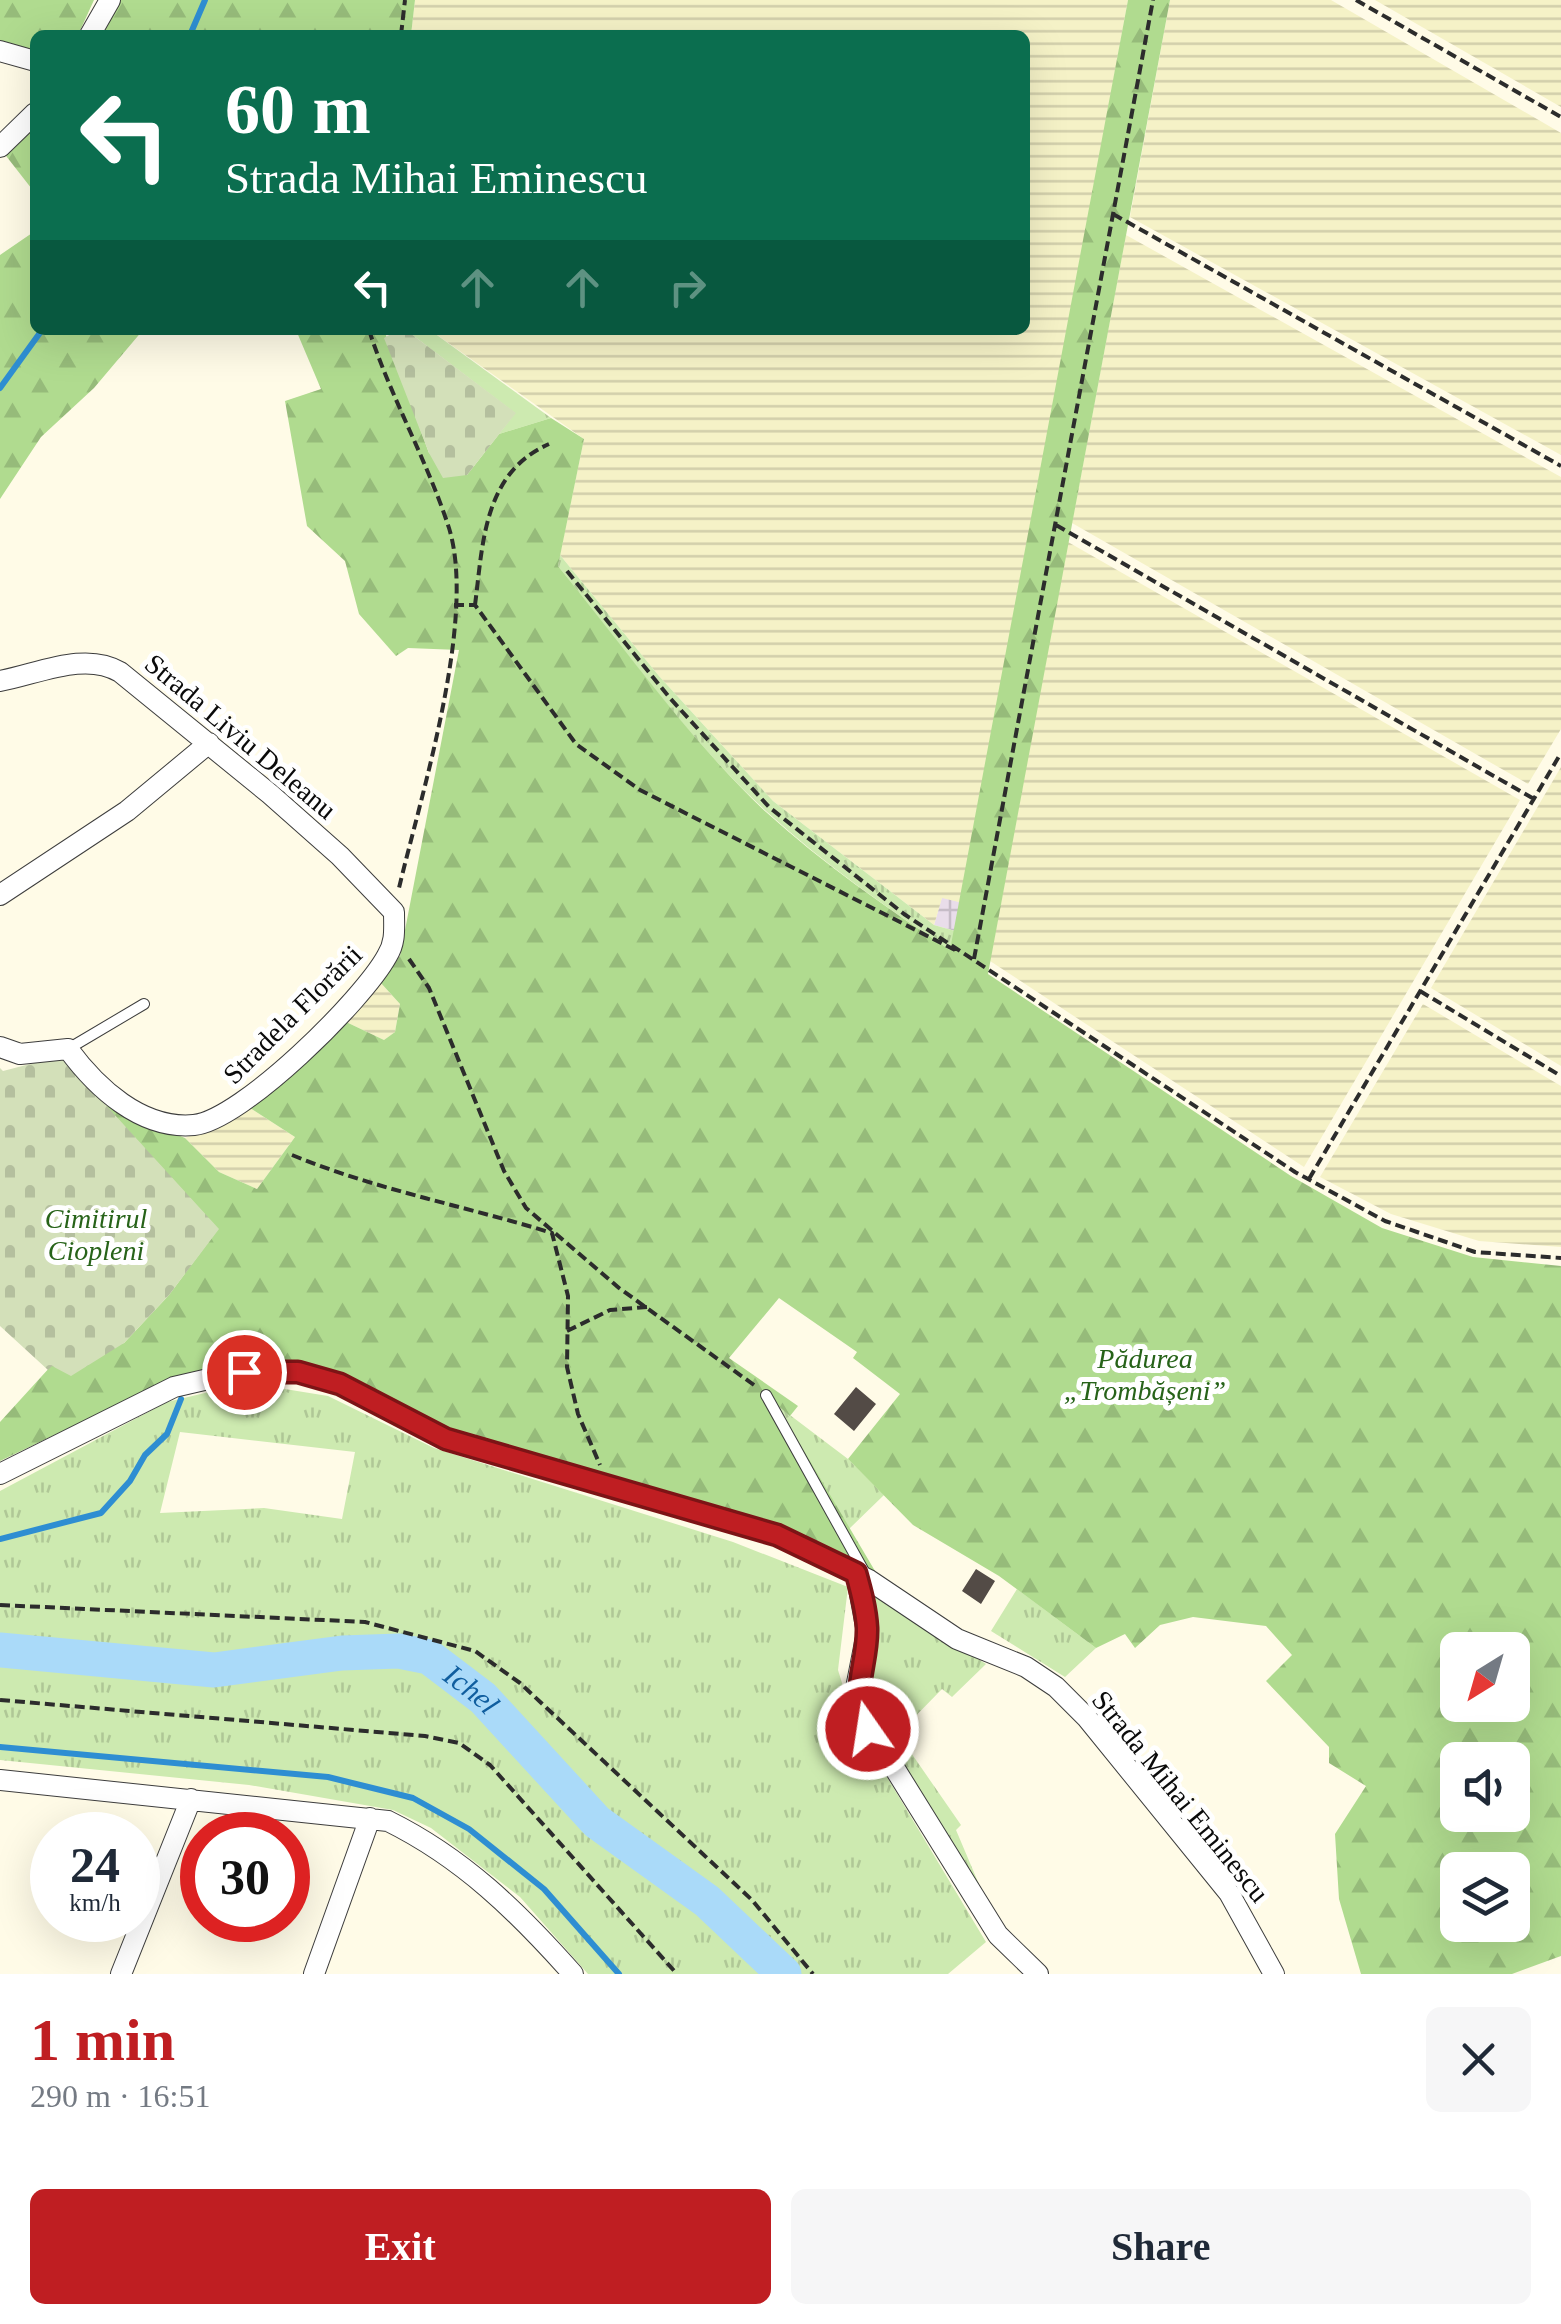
<!DOCTYPE html>
<html lang="en">
<head>
<meta charset="utf-8">
<style>
	:root { --surface:#fff; --page:#f6f6f7; --text:#1f2937; --muted:#747a83; --accent:#bf1e22 }
	body { margin:0; font-family:"Times New Roman",serif; background:var(--page); color:var(--text); height:100vh; display:flex; flex-direction:column; font-size:38px; white-space:nowrap }
	* { box-sizing:border-box; margin:0 }
	p { font-size:32px; color:var(--muted) }
	.icon { flex:none; width:55px; height:55px; fill:none; stroke:currentColor; stroke-width:2; stroke-linecap:round; stroke-linejoin:round }
	.map { position:relative; height:1974px; overflow:hidden }
	.sheet { display:flex; flex-direction:column; background:var(--surface); flex:1 }
	.sheet>* { flex:none }
	.top-card { position:absolute; left:30px; top:30px; width:1000px; height:305px; border-radius:15px; box-shadow:0 10px 40px #0002; background:#0b6e4f; color:#fff; overflow:hidden }
	.needle { width:65px; rotate:217deg }
	.tools { position:absolute; left:1440px; top:1632px; display:grid; gap:20px }
	.tools a { display:grid; place-items:center; width:90px; height:90px; border-radius:15px; background:var(--surface); box-shadow:0 10px 40px #0002; font-size:50px }
	.speed { position:absolute; left:30px; top:1812px; display:flex; gap:20px; font-size:50px; font-weight:700; text-align:center }
	.speed>* { display:grid; place-content:center; width:130px; height:130px; border-radius:50%; background:var(--surface); box-shadow:0 10px 40px #0002; line-height:1 }
	.speed small { font-size:25px; font-weight:400 }
	.speed .limit { border:15px solid #d22; background:#fff; color:#111 }
	.pin { position:absolute; display:grid; place-items:center; width:85px; height:85px; color:#fff; margin:-42px; border:5px solid #fff; border-radius:50%; box-shadow:0 2px 10px #0007 }
	.me { position:absolute; width:110px; margin:-55px; rotate:347deg; stroke-linejoin:round; filter:drop-shadow(0 0 8px #0008) }
	.turn { display:flex; align-items:center; gap:35px; height:210px; padding:0 30px; font-size:45px }
	.turn .icon { width:130px; height:130px; stroke-width:2.5 }
	.turn b { display:block; font-size:70px; line-height:85px }
	.lanes { display:flex; align-items:center; height:95px; padding:0 30px; background:#0003; justify-content:center; gap:50px; direction:ltr }
	.lanes .off { opacity:.35 }
	.round { display:grid; place-items:center; flex:none; width:105px; height:105px; border-radius:15px; background:var(--page) }
	.summary { display:flex; align-items:center; justify-content:space-between; height:170px; padding:0 30px }
	h1 { font-size:60px; font-weight:800; line-height:75px; color:var(--accent) }
	.action { display:flex; gap:20px; margin-top:auto; padding:20px 30px }
	.action a { flex:1; height:115px; border-radius:15px; background:var(--accent); color:#fff; font-size:40px; font-weight:800; line-height:115px; text-align:center }
	.action a+a { background:var(--page); color:var(--text) }
	.map>svg:first-child { display:block }
	.industrial { fill:url(#industrial-grid) }
	.farmland { fill:url(#farmland-rules) }
	.grass { fill:url(#grass-tufts); fill-rule:evenodd }
	.forest { fill:url(#forest-firs); fill-rule:evenodd }
	.cemetery { fill:url(#cemetery-stones) }
	.lines { fill:none; stroke-linecap:round; stroke-linejoin:round }
	.stream { stroke:#2e8ed2; stroke-width:6 }
	.river { stroke:#aadaf9; stroke-width:35 }
	.building { fill:#534b46 }
	.lane-casing { stroke:#3d3d3d; stroke-width:12 }
	.street-casing { stroke:#3d3d3d; stroke-width:22 }
	.path { stroke:#2c2c2c; stroke-width:4; stroke-dasharray:10 5; stroke-linecap:butt }
	.lane { stroke:#fff; stroke-width:10 }
	.street { stroke:#fff; stroke-width:20 }
	.route-casing { stroke:#7c1416; stroke-width:25 }
	.route { stroke:#bf1e22; stroke-width:18 }
	.labels { text-anchor:middle; stroke-width:10; stroke-linejoin:round; paint-order:stroke }
	.street-label { font-size:28px; fill:#0a0a0a; stroke:#fff }
	.park-label { font-size:28px; font-style:italic; fill:#276319; stroke:#fff }
	.water-label { font-size:30px; font-style:italic; fill:#105e9f; stroke:#fff }
</style>
</head>
<body>
<div class="map">
<svg width="1561" height="1974" viewBox="0 0 1561 1974">
	<defs>
		<pattern id="industrial-grid" width="8" height="8" patternUnits="userSpaceOnUse" patternTransform="scale(2.5)"><rect width="8" height="8" fill="#e9ddea"/><path d="M0 4h8M4 0v8" fill="none" stroke="#c6bcc7"/></pattern>
		<pattern id="farmland-rules" width="6" height="5" patternUnits="userSpaceOnUse" patternTransform="scale(2.5)"><rect width="6" height="5" fill="#f5f2c7"/><path d="M0 2.5h6" fill="none" stroke="#d1ceaa"/></pattern>
		<pattern id="grass-tufts" width="24" height="20" patternUnits="userSpaceOnUse" patternTransform="scale(2.5)"><rect width="24" height="20" fill="#cdeab0"/><path d="M3 7l-1-3M5 7V3M7 7l1-3M15 17l-1-3M17 17v-4M19 17l1-3" fill="none" stroke="#afc796"/></pattern>
		<pattern id="forest-firs" width="22" height="20" patternUnits="userSpaceOnUse" patternTransform="scale(2.5)"><rect width="22" height="20" fill="#b0db8f"/><path d="M5 1l3.5 6h-7zM16 11l3.5 6h-7z" fill="#96bb7a"/></pattern>
		<pattern id="cemetery-stones" width="16" height="16" patternUnits="userSpaceOnUse" patternTransform="scale(2.5)"><rect width="16" height="16" fill="#d3e0b9"/><path d="M2 7V4a2 2 0 0 1 4 0v3zM10 15v-3a2 2 0 0 1 4 0v3z" fill="#b4bf9e"/></pattern>
	</defs>
	<rect width="100%" height="100%" fill="#fffbe7"/>
	<!-- industrial -->
	<path class="industrial" d="M942,897L963,903L955,931L934,925Z"/>
	<!-- farmland -->
	<path class="farmland" d="M415,0H1128L963,903L942,898L934,925L773,801L659,676L560,555L584,439L430,330H1025V35H411Z
		M1170,0H1331L1561,133V455L1130,217Z
		M1375,0H1561V107Z
		M1126,235L1561,477V729L1528,784L1072,523Z
		M1068,542L1520,800L1304,1167L990,961Z
		M1561,767V1066L1431,988Z
		M380,982L400,1004L395,1032L384,1040L344,1021Z
		M1423,1004L1561,1086V1247L1479,1241L1391,1214L1320,1177Z
		M250,1108L295,1137L257,1189L219,1172L185,1138Z"/>
	<!-- grass -->
	<path class="grass" d="M406,330H430L551,418L499,434L515,413Z
		M560,555L659,676L773,801L934,925L955,931L950,950C887,908 823,863 767,812C691,743 622,646 558,566Z
		M247,1383L328,1396L434,1448L733,1542L848,1587L838,1670L854,1722L986,1942L948,1974H588L520,1897L431,1828L393,1810L249,1785L0,1760V1491L167,1402ZM180,1432L355,1452L342,1519L264,1508L160,1513Z
		M774,1403L848,1459L884,1495L849,1529Z
		M869,1589L986,1664L952,1697L942,1689L898,1734L961,1825L956,1830L984,1896L868,1714L865,1696L874,1634Z
		M1017,1589L1096,1648L1065,1677L991,1631Z"/>
	<!-- forest -->
	<path class="forest" d="M0,0H94L78,35H35V53L0,43Z
		M118,0H415L411,35H101Z
		M1128,0H1170L988,974L1291,1176L1382,1228L1473,1257L1561,1266V1956L1512,1974H1361L1339,1899L1335,1834L1366,1786L1329,1763V1747L1266,1681L1292,1655L1266,1626L1193,1617L1160,1625L1135,1648L1125,1634L1096,1648L999,1576L913,1525L848,1459L900,1394L853,1358L857,1352L779,1298L729,1358L798,1406L790,1416L777,1405L878,1576L835,1551L756,1521L453,1434L333,1374L167,1381L0,1461V1422L51,1366L124,1343L169,1295L218,1229L105,1105L185,1138L219,1172L257,1189L295,1137L250,1108L344,1021L384,1040L395,1032L400,1004L380,982L400,956L459,650L408,648L396,656L359,614L345,561L307,526L285,401L321,389L296,330H384L429,453L467,475L499,434L551,418L584,439L558,566C623,646 691,742 766,812C822,863 887,908 950,950ZM1458,1650H1512V1705H1458ZM1458,1760H1512V1815H1458ZM1458,1870H1512V1925H1458Z
		M35,123V193L3,152Z
		M35,231V330H143L94,388L41,437L0,499V255Z"/>
	<!-- cemetery -->
	<path class="cemetery" d="M398,330H406L516,413L467,475L443,478L429,453L384,338Z
		M61,1056L219,1229L169,1295L124,1343L71,1376L52,1366L48,1370L0,1326V1068L3,1071Z"/>
	<g class="lines">
		<!-- stream -->
		<path class="stream" d="M190,35L205,0
			M0,388L42,330
			M207,1366L218,1352
			M0,1539L101,1513L130,1481L145,1455L167,1434L181,1399
			M0,1747L328,1777L413,1798L469,1829L544,1889L619,1974"/>
		<!-- river -->
		<path class="river" id="s1" d="M0,1650L214,1670L342,1653L399,1651L429,1657L483,1698L597,1822L707,1901L784,1974"/>
	</g>
	<!-- building -->
	<path class="building" d="M856,1387L876,1404L854,1431L834,1414Z
		M976,1569L995,1581L981,1604L962,1591Z"/>
	<g class="lines">
		<!-- lane casing -->
		<g class="lane-casing">
			<path id="lane" d="M68,1049L144,1004
				M766,1395L866,1575"/>
		</g>
		<!-- street casing -->
		<g class="street-casing">
			<path id="street" d="M90,35L110,0
				M0,51L35,61
				M0,147L35,113
				M0,681C38,674 85,651 120,672L270,794L340,856L394,912C394,928 396,942 387,956C363,1000 242,1120 194,1125C141,1130 96,1087 68,1049L20,1054L0,1047
				M0,895L127,811L209,743
				M0,1474L174,1387L243,1371L298,1372L341,1385L446,1439L777,1535L869,1580L957,1639L1026,1667L1056,1687L1087,1718L1229,1893L1274,1974
				M856,1573L867,1632L856,1688L859,1711L998,1935L1038,1974
				M0,1780L388,1821C463,1858 518,1912 573,1974
				M121,1974L191,1799
				M314,1974L370,1818"/>
		</g>
		<!-- path -->
		<path class="path" d="M1356,0L1561,117
			M401,35L405,0
			M1113,214L1561,466
			M369,330C391,398 427,460 449,528C477,619 421,795 399,888
			M1056,525L1534,799
			M567,571L669,697L769,807L904,914L1295,1172L1385,1221L1475,1252L1561,1258
			M454,605H475L576,744L640,790L959,952
			M475,605C483,544 483,473 549,444
			M409,959L429,988L504,1171L526,1208L619,1288L754,1385
			M974,959L1153,0
			M1420,991L1561,1076
			M292,1155C377,1190 465,1206 552,1233L568,1296L567,1367L578,1414L600,1465
			M1309,1179L1561,753
			M567,1331L610,1310L647,1307
			M0,1605L365,1622L475,1651L520,1683L752,1900L813,1974
			M0,1700L425,1736L459,1743L490,1765L677,1974"/>
		<!-- lane -->
		<use href="#lane" class="lane"/>
		<!-- street -->
		<use href="#street" class="street"/>
	</g>
	<g class="lines">
		<!-- route casing -->
		<g class="route-casing">
			<path id="route" d="M244,1372H298L340,1384L446,1439L777,1535L856,1573C861,1591 866,1609 867,1628C868,1666 849,1692 868,1729"/>
		</g>
		<!-- route -->
		<use href="#route" class="route"/>
	</g>
	<g class="labels">
		<!-- street labels -->
		<g class="street-label">
			<text transform="translate(241 736) rotate(40)" y="10">Strada Liviu Deleanu</text>
			<text transform="translate(292 1014) rotate(-45)" y="10">Stradela Florării</text>
			<text transform="translate(1181 1796) rotate(51)" y="10">Strada Mihai Eminescu</text>
		</g>
		<!-- park labels -->
		<g class="park-label">
			<text x="96" y="1228">Cimitirul<tspan x="96" dy="32">Ciopleni</tspan></text>
			<text x="1145" y="1368">Pădurea<tspan x="1145" dy="32">„Trombășeni”</tspan></text>
		</g>
		<!-- water labels -->
		<g class="water-label">
			<text dy="10" stroke="none"><textPath href="#s1" startOffset="485">Ichel</textPath></text>
		</g>
	</g>
</svg>
<div class="tools">
<a><svg class="needle" viewBox="-14 -14 28 28"><path d="M0-13l5 13h-10z" fill="#e53935"/><path d="M0 13l5-13h-10z" fill="#747a83"/></svg></a>
<a><svg class="icon" aria-label="sound" viewBox="0 0 24 24"><path d="M4 9h4l5-4v14l-5-4H4zM17 9q2 3 0 6"/></svg></a>
<a><svg class="icon" aria-label="layers" viewBox="0 0 24 24"><path d="M12 4l9 5-9 5-9-5zM3 14l9 5 9-5"/></svg></a>
</div>
<div class="speed"><div>24<small>km/h</small></div><div class="limit">30</div></div>
<div class="pin" style="left:244px;top:1372px;background:#d93025"><svg class="icon" aria-label="arrive" viewBox="0 0 24 24"><path d="M6 21V4h12l-3 4 3 4H6"/></svg></div>
<svg class="me" style="left:868px;top:1729px" viewBox="-20 -20 40 40"><circle r="17" fill="#bf1e22" stroke="#fff" stroke-width="3"/><path d="M0-11L8 9 0 5-8 9z" fill="#fff"/></svg>
<div class="top-card">
<div class="turn"><svg class="icon" aria-label="left" viewBox="0 0 24 24"><path d="M17 20v-9H6M10 6l-5 5 5 5"/></svg><div><b>60 m</b>Strada Mihai Eminescu</div></div>
<div class="lanes"><svg class="icon" aria-label="left" viewBox="0 0 24 24"><path d="M17 20v-9H6M10 6l-5 5 5 5"/></svg><svg class="icon off" aria-label="ahead" viewBox="0 0 24 24"><path d="M12 20V5M6 11l6-6 6 6"/></svg><svg class="icon off" aria-label="ahead" viewBox="0 0 24 24"><path d="M12 20V5M6 11l6-6 6 6"/></svg><svg class="icon off" aria-label="right" viewBox="0 0 24 24"><path d="M7 20v-9h11M14 6l5 5-5 5"/></svg></div>
</div>
</div>
<section class="sheet">
<div class="summary"><div><h1>1 min</h1><p>290 m · 16:51</p></div><a class="round"><svg class="icon" aria-label="close" viewBox="0 0 24 24"><path d="M6 6l12 12M18 6L6 18"/></svg></a></div>
<div class="action"><a>Exit</a><a>Share</a></div>
</section>
</body>
</html>
